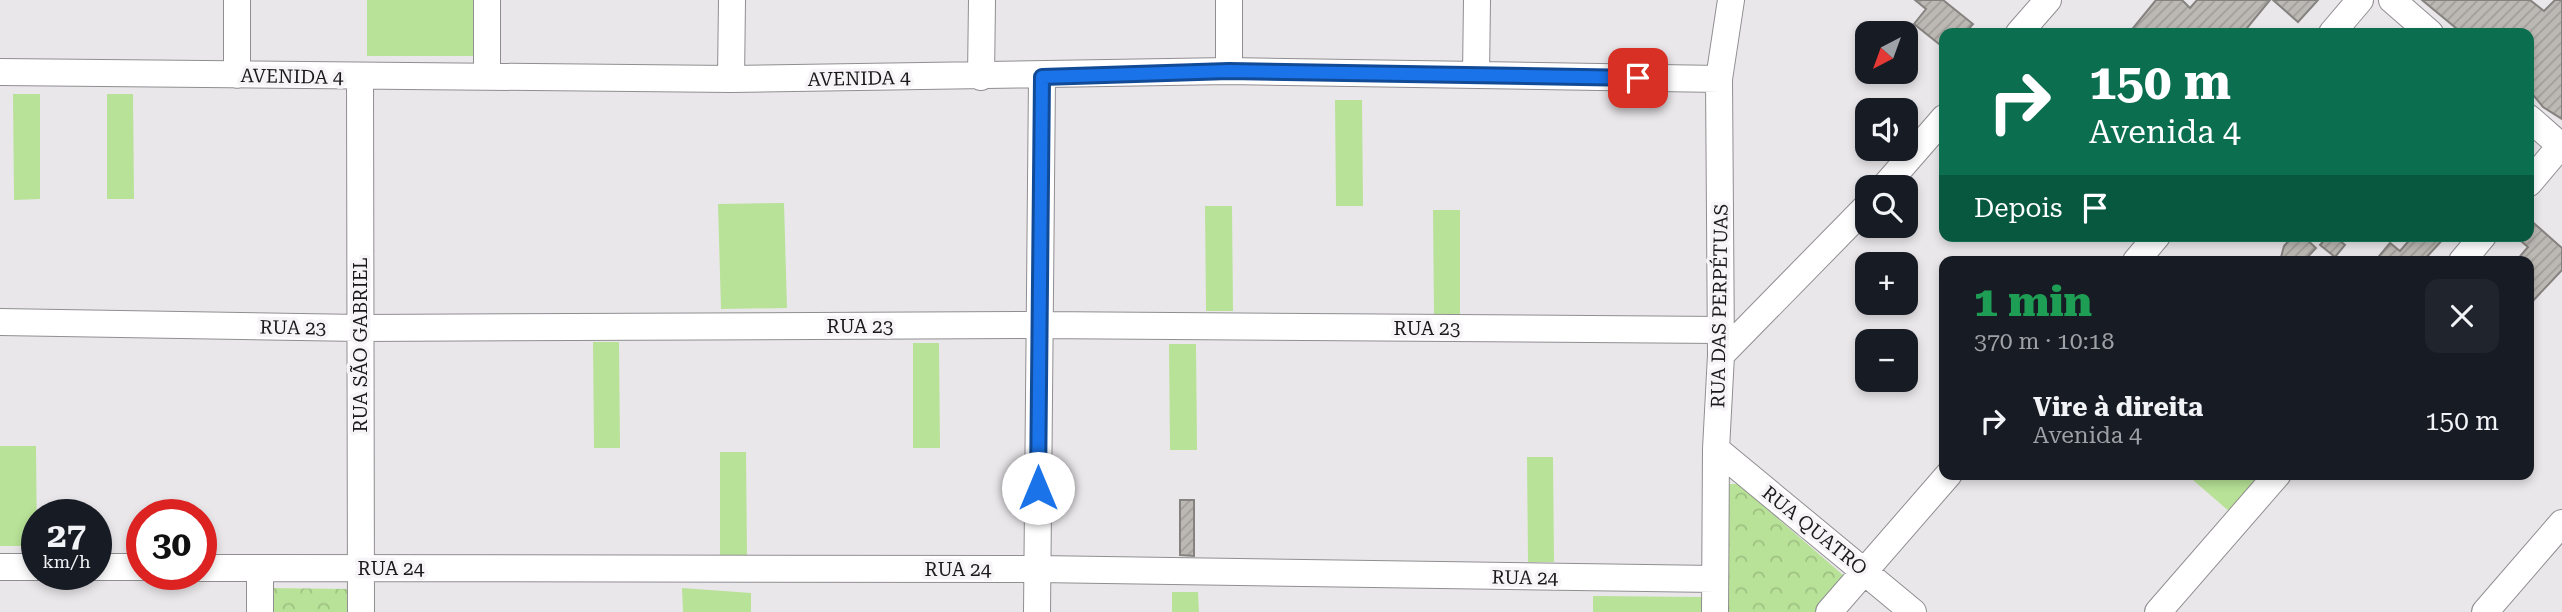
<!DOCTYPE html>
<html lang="pt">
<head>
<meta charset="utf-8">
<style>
	:root { --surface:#171b24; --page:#20242c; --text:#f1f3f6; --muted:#9ea1a6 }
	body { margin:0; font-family:"Roboto Serif",serif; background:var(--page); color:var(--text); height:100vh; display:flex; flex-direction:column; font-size:26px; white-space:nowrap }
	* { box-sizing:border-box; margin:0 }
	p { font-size:23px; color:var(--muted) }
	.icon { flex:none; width:38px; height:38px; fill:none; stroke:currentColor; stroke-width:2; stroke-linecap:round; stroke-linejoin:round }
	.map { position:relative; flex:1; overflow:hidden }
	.drawer { position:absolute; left:1939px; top:256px; width:595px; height:224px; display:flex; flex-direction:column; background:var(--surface); border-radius:14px; box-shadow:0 4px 10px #0003 }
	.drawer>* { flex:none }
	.top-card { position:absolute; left:1939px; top:28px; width:595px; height:214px; border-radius:14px; box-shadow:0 4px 10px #0003; background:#0b6e4f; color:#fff; overflow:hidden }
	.needle { width:46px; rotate:221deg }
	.controls { position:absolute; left:1855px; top:21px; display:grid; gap:14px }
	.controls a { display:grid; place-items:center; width:63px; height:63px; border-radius:14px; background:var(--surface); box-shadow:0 4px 10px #0003; font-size:35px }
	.speed { position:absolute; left:21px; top:499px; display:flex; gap:14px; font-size:35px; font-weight:700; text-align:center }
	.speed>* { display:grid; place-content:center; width:91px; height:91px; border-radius:50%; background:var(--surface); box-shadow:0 4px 10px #0003; line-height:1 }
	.speed small { font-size:18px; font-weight:400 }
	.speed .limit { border:10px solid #d22; background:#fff; color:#111 }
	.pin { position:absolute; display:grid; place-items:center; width:60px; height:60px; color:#fff; margin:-30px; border-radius:14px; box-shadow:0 4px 10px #0006 }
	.me { position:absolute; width:77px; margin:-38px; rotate:0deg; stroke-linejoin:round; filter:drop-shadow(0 0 5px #0008) }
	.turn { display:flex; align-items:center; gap:24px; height:147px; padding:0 35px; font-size:32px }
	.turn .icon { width:91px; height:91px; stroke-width:2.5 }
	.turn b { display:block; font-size:49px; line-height:60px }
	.then { display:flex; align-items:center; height:66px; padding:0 35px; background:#0003; gap:14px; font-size:26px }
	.round { display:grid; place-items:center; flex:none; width:74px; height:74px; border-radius:14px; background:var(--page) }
	.summary { display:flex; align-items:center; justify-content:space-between; height:119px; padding:0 35px }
	h1 { font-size:42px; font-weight:800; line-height:52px; color:#1e9e55 }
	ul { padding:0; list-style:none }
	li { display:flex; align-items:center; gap:21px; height:91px; padding:0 35px }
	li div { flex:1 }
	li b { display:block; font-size:26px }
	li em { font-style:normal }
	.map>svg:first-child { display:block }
	.grass { fill:#b8e297 }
	.park { fill:url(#park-crowns) }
	.building { fill:url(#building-hatch); stroke:#85827f; stroke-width:2 }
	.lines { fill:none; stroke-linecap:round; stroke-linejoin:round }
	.minor-casing { stroke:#918e92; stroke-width:28 }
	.minor { stroke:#fff; stroke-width:26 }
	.route-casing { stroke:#114b97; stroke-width:18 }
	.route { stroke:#1a73e8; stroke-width:12 }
	.labels { text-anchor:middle; stroke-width:7; stroke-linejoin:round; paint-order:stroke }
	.street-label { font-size:19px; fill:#1b1a1b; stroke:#f7f4f8 }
</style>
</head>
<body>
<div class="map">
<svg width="2562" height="612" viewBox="0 0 2562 612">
	<defs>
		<pattern id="park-crowns" width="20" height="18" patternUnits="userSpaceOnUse" patternTransform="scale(1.75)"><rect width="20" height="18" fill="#b8e297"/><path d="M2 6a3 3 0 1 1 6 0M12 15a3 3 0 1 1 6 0" fill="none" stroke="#9ec182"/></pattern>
		<pattern id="building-hatch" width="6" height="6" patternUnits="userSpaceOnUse" patternTransform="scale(1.75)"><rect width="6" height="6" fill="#bcb8b4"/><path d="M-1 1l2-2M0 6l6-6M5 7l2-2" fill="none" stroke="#a19e9a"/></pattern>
	</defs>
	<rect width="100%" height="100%" fill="#eae7eb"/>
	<!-- grass -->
	<path class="grass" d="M367,0H473V56H367Z
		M13,94H40V199L14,200Z
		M107,94H133L134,199H107Z
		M1335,100H1362L1363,206H1336Z
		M784,203L787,308L721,309L718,204Z
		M1205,206H1232L1233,311H1206Z
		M1433,210H1460V315H1434Z
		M593,342H619L620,448H594Z
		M913,343H939L940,448H913Z
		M1169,344H1196L1197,450H1170Z
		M0,446H36L37,546H0Z
		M720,452H746L747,557H720Z
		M1527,457H1553L1554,562H1528Z
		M2186,474H2263L2230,512Z
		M682,588L751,593V612H683Z
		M1172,592H1198L1199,612H1172Z
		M1593,596L1703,597V612H1593Z"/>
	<!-- park -->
	<path class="park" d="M1726,484H1738L1850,581L1821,612H1728Z
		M269,588L350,589L349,612H269Z"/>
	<!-- building -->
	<path class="building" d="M1915,0H1943L1973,24L1965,33H1944V48L1914,24L1926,9Z
		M2156,0H2182L2190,8L2197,0H2270L2243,33H2129Z
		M2273,0H2318L2298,22Z
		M2422,0H2530L2544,11L2555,0H2562V119L2543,107L2529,90V33H2462Z
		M2529,219L2562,248V270L2529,305V261H2516L2528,247L2515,236H2529Z
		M2293,236H2303L2316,248L2304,261H2280L2284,246Z
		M2328,236H2334L2345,245L2335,257L2320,245Z
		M2413,236H2446L2423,261H2375L2390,243L2400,251Z
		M1180,500H1194V556L1180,555Z"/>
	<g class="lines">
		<!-- minor casing -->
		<g class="minor-casing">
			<path id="minor" d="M2392,0L2430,33
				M2019,33L2048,0
				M2332,33L2360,0
				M1229,71V0
				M0,72L731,79L1229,71L1719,79
				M237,75V0
				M487,75V0
				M1476,75L1477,0
				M360,77L361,612
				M981,77L982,0
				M731,79L732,0
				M2529,118L2562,147
				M2529,183L2562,144
				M1884,187L1944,118
				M2136,261L2157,236
				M2462,261L2483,236
				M0,322L360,328L1038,325L1721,330
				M1721,355L1867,206
				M1716,449L1913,612
				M0,567H37
				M96,567H142
				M201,568L1038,569L1715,579
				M260,612V568
				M1037,612L1042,77
				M1715,612L1716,449L1721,355L1719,79L1731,0
				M1829,612L1949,474
				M2158,612L2278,474
				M2485,612L2562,523"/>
		</g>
		<!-- minor -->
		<use href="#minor" class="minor"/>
	</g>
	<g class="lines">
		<!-- route casing -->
		<g class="route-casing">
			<path id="route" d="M1038,488L1042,77L1229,71L1638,78"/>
		</g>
		<!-- route -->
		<use href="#route" class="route"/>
	</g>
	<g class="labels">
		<!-- street labels -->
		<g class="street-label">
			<text transform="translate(292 76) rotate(1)" y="7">AVENIDA 4</text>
			<text transform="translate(859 78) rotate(-1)" y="7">AVENIDA 4</text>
			<text transform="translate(1719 306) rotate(-89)" y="7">RUA DAS PERPÉTUAS</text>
			<text x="860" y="333">RUA 23</text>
			<text transform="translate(293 327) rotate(1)" y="7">RUA 23</text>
			<text x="1427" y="335">RUA 23</text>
			<text transform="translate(360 345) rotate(-90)" y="7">RUA SÃO GABRIEL</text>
			<text transform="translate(1815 530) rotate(39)" y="7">RUA QUATRO</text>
			<text x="391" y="575">RUA 24</text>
			<text x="958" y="576">RUA 24</text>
			<text transform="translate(1525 577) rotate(1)" y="7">RUA 24</text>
		</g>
	</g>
</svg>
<div class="controls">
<a><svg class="needle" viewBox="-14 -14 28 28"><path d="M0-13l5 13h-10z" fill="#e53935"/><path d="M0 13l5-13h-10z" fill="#9ea1a6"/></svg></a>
<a><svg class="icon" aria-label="sound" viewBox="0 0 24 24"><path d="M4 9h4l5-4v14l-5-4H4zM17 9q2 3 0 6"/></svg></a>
<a><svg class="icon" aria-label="search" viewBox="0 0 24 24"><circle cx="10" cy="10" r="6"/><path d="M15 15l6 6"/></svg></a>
<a>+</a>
<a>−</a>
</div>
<div class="speed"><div>27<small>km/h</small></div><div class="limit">30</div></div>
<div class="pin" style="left:1638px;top:78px;background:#d93025"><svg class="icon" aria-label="arrive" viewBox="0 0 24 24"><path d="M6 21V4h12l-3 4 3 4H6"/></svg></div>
<svg class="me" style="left:1038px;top:488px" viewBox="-20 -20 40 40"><circle r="19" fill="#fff"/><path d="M0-13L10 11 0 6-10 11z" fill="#1a73e8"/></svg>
<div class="top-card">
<div class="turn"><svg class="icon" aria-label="right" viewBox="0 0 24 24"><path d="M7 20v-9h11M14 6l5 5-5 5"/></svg><div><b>150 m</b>Avenida 4</div></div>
<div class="then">Depois<svg class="icon" aria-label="arrive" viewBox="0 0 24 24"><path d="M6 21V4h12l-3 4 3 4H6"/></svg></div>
</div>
<section class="drawer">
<div class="summary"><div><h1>1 min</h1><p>370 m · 10:18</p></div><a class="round"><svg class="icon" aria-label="close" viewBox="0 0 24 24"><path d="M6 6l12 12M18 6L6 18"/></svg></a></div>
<ul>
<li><svg class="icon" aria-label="right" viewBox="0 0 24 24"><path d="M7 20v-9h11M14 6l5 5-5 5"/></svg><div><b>Vire à direita</b><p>Avenida 4</p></div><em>150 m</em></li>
</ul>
</section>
</div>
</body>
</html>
